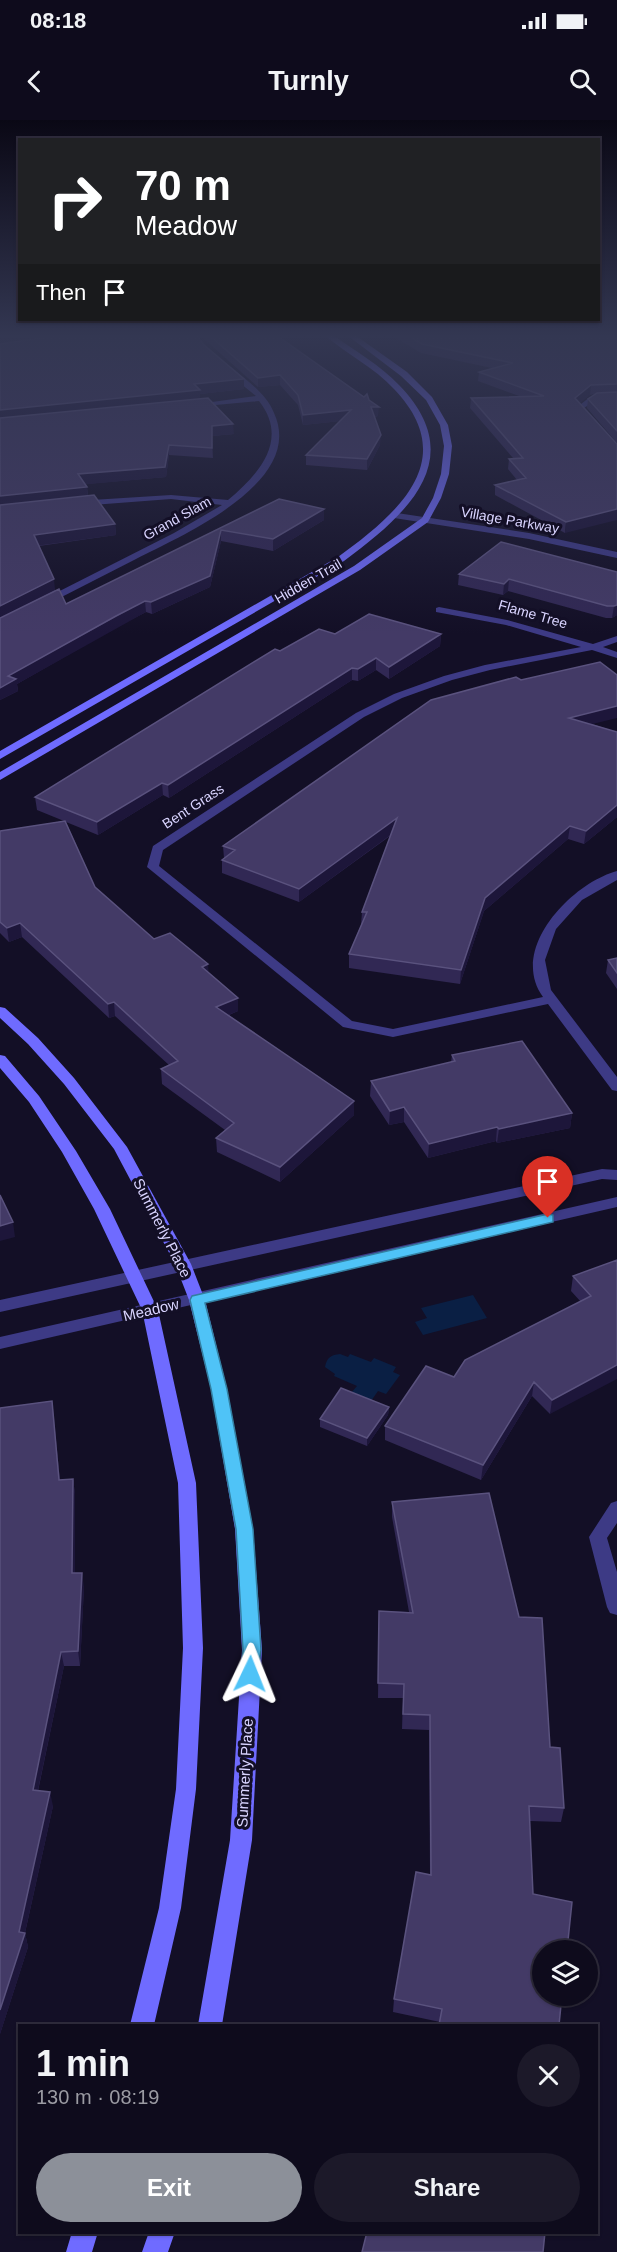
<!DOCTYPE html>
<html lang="en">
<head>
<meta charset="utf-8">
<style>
	:root { --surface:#0e0b1c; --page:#1c1929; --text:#f1f3f6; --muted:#9b9ba3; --line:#2e2b3b; --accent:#8c9099 }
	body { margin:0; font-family:Arial,sans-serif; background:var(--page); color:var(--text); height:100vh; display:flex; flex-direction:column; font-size:22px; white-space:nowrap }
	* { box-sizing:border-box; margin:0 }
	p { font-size:20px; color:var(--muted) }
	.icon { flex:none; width:33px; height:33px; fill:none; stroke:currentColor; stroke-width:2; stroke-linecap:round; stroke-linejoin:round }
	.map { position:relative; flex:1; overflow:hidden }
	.panel { position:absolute; left:18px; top:1904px; width:580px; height:210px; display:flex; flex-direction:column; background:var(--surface); border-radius:0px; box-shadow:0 2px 4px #0004,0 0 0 2px var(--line) }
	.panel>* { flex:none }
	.banner { position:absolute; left:18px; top:18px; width:582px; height:183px; border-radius:0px; box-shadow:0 2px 4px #0004,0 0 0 2px var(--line); background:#202124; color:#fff; overflow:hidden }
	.controls { position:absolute; left:532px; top:1820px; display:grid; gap:12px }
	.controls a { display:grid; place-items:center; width:66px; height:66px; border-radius:50%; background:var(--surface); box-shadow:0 2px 4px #0004,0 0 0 2px var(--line); font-size:30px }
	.pin { position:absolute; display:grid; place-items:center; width:51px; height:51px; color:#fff; margin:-62px -26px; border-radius:50% 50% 50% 0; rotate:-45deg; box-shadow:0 0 6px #0007 }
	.pin .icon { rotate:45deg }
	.me { position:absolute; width:66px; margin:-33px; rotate:2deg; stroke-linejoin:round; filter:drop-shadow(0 0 4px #0008) }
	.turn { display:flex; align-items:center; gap:21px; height:126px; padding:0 18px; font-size:27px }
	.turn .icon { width:78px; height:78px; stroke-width:2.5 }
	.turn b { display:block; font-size:42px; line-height:51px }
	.then { display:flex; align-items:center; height:57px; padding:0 18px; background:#0003; gap:12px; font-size:22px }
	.round { display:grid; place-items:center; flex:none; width:63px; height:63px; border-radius:32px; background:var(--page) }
	.summary { display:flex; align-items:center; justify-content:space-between; height:102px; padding:0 18px }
	h1 { font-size:36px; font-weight:700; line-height:45px }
	.primary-button { display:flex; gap:12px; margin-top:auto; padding:12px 18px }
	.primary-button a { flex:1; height:69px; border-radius:36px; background:var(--accent); color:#fff; font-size:24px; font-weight:700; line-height:69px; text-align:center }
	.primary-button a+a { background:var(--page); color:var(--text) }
	.status { display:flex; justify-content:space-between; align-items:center; height:42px; padding:0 30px; background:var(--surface); direction:ltr }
	.status svg { height:16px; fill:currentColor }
	header { display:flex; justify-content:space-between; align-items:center; height:78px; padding:0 18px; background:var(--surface); font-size:27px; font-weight:700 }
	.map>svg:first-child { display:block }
	.water { fill:#0a1f44 }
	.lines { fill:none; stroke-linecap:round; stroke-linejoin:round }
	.street { fill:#3d3a85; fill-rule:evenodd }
	.secondary { fill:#6f6bff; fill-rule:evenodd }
	.wall { fill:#312854 }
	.shaded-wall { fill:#1d163a }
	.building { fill:#433a66; stroke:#5a527e; stroke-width:1.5 }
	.route { fill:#4fc3f7; stroke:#337fa1; stroke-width:1.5 }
	.labels { text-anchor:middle; stroke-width:6; stroke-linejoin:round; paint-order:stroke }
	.far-street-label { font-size:14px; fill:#d9d4ff; stroke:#130f26 }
	.street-label { font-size:15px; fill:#d9d4ff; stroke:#130f26 }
</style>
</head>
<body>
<div class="status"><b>08:18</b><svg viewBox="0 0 49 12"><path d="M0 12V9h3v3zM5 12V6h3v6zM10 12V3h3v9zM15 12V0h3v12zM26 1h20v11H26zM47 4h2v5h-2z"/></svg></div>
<header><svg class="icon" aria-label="back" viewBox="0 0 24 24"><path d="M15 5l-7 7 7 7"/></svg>Turnly<svg class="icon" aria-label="search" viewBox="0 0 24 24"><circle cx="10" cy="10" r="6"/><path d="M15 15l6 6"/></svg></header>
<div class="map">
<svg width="617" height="2132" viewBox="0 0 617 2132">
	<rect width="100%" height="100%" fill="#130f26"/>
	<!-- water -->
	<path class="water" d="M473,1175L487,1198L423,1215L415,1202L427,1198L421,1188Z
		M340,1234L348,1237L350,1234L371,1242L374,1238L396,1247L393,1252L400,1255L386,1274L378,1271L371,1281L351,1273L357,1266L334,1256L335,1254L325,1247C327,1237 331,1235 340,1234Z"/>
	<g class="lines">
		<!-- street -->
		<path class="street" d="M225,247H231C247,261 266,273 274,293C306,362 183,415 136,439C106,454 76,470 46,485H40V481L174,413L222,385L171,379L79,386L75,383L76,381L171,375L228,380C258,355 290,320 259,281L194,287L190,285L256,276L225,251Z
			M617,275V279L595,281L584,288L617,326V333L576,288L590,277Z
			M397,393L529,413L617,432V438L529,419L394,398L393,396Z
			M439,487L507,500L593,524L617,516V522L603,527L617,532V538L592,530L490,550L452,560L402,578L364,597L163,730L159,746L352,901L393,909L543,877C508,829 572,763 617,751V760L582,780L556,809L545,840L551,870L617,957V971L612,970L548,884L393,917L343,907L147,747L153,726L356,593L394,574L444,556L485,545L581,527L506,505L436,492V488Z
			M602,1049L617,1050V1060L602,1059L0,1192V1180Z
			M617,1077V1087L0,1229V1217Z
			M617,1381V1403L607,1418L617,1452V1495L610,1493L607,1487L589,1417L611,1383Z"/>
		<!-- secondary -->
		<path class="secondary" d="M325,215H333C355,231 380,245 399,265C471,339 406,395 344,441L0,639V631L338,437C397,394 462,340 394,269C374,247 347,235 325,215Z
			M347,215H355L407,252L432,277L448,305L452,326L449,354L441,378L428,402L360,450L0,660V652L354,446L422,398L433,378L441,354L444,326L440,305L426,280L401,256Z
			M0,887L5,888L38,918L74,958L127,1027L191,1144L205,1180L227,1269L253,1409L262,1530L252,1720L222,1905H198L230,1720L242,1530L235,1409L211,1269L189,1180L175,1144L114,1029L64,964L28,924L0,898Z
			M0,935L5,936L39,976L76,1031L110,1089L158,1190L196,1363L203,1528L196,1669L181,1788L154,1905H130L159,1788L176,1669L183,1528L178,1363L142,1190L94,1089L62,1032L29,982L0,948Z
			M72,2112H98L92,2132H66Z
			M149,2112H175L168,2132H142Z"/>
	</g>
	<!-- wall -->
	<path class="wall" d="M0,215H276L369,280L378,296L375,297L380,325L367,350L306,345V335L340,301L303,305L298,285L280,265L258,267L203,218L198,217L203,224L244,259V269L200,274V278L234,314L212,316L213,338L169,335L166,357L85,364L87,367L88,376L115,404L116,415L39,426L55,470L66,484L279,379L324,400L273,431L221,421L210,467L152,494L146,492L117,507L17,564L18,571L0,580Z
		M391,215H617V323L587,288L588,279L595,274L590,275L579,283L565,413L495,375V365L517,360L508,349L509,339L513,338L470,288L471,278L519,276L478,261L479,252L492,248L421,233Z
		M617,452V495L612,498H606L508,471L503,475L458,465L459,454Z
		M335,514H441L440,526L389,559L376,550L358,561L352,560L169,678L163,675L98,715L66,702L95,767L154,819L208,852L238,878V891L229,895L354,995L280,1062L217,1032L216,1018L225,1010L162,964L161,949L169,945L115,896L109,898L22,817L9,822L0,813V711L64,701L37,690L35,677L280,531Z
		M592,604L617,612V697L584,724L568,719L484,791L460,864L349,848V834L361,805L362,792L390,716L299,782L222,753V740L224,738L223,726Z
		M617,838V869L606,853L608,840Z
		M452,935L572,993L570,1008L497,1023L496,1021L428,1038L404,1002L389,1005L370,976L371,961L451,942Z
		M617,1140L550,1294L532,1276L481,1360L385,1320V1306L454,1257L581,1182L571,1171L573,1156Z
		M52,1281L60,1360L73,1359L75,1374V1453L84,1467L80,1546H64L38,1671L53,1686L25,1813L28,1827L0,1914V1288Z
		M389,1287L388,1295L367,1326L320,1307V1299Z
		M392,1382L550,1627L564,1688L561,1702L530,1701L440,1902L393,1892L394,1879L430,1755L429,1610L402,1609L403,1578H378L379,1491L409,1492L392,1397Z"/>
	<!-- shaded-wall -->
	<path class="shaded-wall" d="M5,215H84L0,225V216Z
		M280,255V265L258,267V258Z
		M244,259V269L200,274V279L0,300V290L194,264Z
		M591,265L590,275L574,288L575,278Z
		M371,287H379L378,296L371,297Z
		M351,290V300L303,305V295Z
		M233,304L234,314L212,316L213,338L212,306Z
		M381,315L380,325L367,350V339Z
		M169,325V335L166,357L79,365L78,354Z
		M87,367L88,378L0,386V376Z
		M324,389V400L273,431V419Z
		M617,389V400L565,413L566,402Z
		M115,404L116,415L35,426L34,415Z
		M221,410V421L210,467L152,494L151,482Z
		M54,459L55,470L0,498V486Z
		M509,459L508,471L503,475L504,464Z
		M145,481L146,492L17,564L18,571L0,580V567L8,556Z
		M617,485V495L612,498L614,486Z
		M441,514L440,526L389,559V547Z
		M376,538V550L358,561V549Z
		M352,548V560L169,678L168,665Z
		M617,586V598L568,610L569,598Z
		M162,663L163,675L98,715L97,702Z
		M617,685V697L584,724L586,711Z
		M397,698L396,711L299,782V769Z
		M570,706L568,719L484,791L460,864L461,850L485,778Z
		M20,803L22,817L9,822L7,808Z
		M208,844L209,858L202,847Z
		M238,878V891L216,900V887Z
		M114,882L115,896L109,898L108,884Z
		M354,981V995L280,1062V1047Z
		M404,987V1002L389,1005L390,991Z
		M572,993L570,1008L497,1023L499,1009Z
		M497,1007L496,1021L428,1038L429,1024Z
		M13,1102L15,1117L0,1121V1106Z
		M617,1245V1259L550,1294L552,1280Z
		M534,1262L532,1276L481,1360L483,1345Z
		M52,1281L54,1296L61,1375L59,1360Z
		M389,1287L388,1295L367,1326V1318Z
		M73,1359L75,1374V1468L72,1453Z
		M82,1453L84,1467L80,1546L78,1531Z
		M61,1532L64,1546L35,1684L33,1670Z
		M50,1672L53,1686L24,1817L25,1813L28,1827L0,1914V1890L19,1812Z"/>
	<!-- building -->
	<path class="building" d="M62,215H197L203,224L244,259L194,264L200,270L0,290V224Z
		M209,215H276L364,277L367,274L369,280L379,287H371L381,315L367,339L306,335L351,290L303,295L298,275L280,255L258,258Z
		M407,215H617V264L591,265L575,278L617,324V389L566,402L495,365L526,358L509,339L523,338L471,278L544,276L479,252L513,243L422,224Z
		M617,272V311L588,279L597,273Z
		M208,278L233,304L212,306V328L169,325L165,347L78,354L87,367L0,376V298Z
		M94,375L115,404L34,415L54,459L0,486V385Z
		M279,379L324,389L273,419L221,410L210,456L151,482L145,481L116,496L8,556L16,559L0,568V498L59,469L66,484Z
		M501,422L617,452V485L614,486H607L509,459L504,464L459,454Z
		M369,494L441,514L389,547L376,538L358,549L352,548L168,665L162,663L97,702L35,677L275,529L280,531L319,509L335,514Z
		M600,542L617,555V586L569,598L617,612V685L586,711L570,706L485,778L461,850L349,834L367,792H362L397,698L299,769L222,740L235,730L223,726L431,580L516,557L521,560Z
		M65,701L95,767L154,819L170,813L208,844L202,847L238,878L216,887L354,981L280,1047L216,1018L234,1003L161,949L178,941L114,882L108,884L20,803L7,808L0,802V711Z
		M617,838V853L608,840Z
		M522,921L572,993L499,1009L497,1007L429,1024L404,987L390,991L371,961L455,941L452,935Z
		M0,1075L13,1102L0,1106Z
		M617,1140V1245L552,1280L534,1262L483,1345L385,1306L426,1246L454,1257L465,1240L591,1176L573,1156Z
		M341,1268L389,1287L367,1318L320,1299Z
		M52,1281L59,1360L73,1359L72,1453H82L78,1531L61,1532L33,1670L50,1672L19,1812L25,1813L0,1890V1288Z
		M489,1373L519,1497L542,1498L550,1627L560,1628L564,1688L529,1686L533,1774L572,1782L567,1830H543V1875H562L559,1905H439L442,1889L394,1879L416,1752L431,1755L430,1595L403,1594L404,1564L378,1563L379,1491L413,1493L392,1382Z
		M367,2112H545L543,2132H362Z"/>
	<!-- sky -->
	<linearGradient id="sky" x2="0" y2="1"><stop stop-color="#0a0815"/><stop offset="0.42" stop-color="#333752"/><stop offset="1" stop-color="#333752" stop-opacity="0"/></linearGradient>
	<rect width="617" height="514" fill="url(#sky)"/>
	<!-- route -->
	<path class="route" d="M548,1094L553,1095V1102L205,1183L227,1269L253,1409L261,1530L257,1559L250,1561L244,1559L241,1554L243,1530L236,1409L211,1269L190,1180L192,1176Z"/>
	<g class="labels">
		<!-- far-street labels -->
		<g class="far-street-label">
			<text transform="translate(177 398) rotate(-29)" y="5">Grand Slam</text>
			<text transform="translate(510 400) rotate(10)" y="5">Village Parkway</text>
			<text transform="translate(308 461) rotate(-30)" y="5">Hidden Trail</text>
			<text transform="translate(533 494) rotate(16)" y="5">Flame Tree</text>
			<text transform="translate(193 686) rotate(-33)" y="5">Bent Grass</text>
		</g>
		<!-- street labels -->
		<g class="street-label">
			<text transform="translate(162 1108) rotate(63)" y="5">Summerly Place</text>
			<text transform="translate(151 1190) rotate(-13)" y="5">Meadow</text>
			<text transform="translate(245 1653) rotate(-87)" y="5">Summerly Place</text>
		</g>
	</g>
</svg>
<div class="controls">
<a><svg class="icon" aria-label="layers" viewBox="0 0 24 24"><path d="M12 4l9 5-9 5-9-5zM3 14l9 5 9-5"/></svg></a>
</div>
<div class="pin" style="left:548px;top:1098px;background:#d93025"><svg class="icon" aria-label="arrive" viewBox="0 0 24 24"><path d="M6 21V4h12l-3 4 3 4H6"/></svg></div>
<svg class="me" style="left:250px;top:1554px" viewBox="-20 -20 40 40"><path d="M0-17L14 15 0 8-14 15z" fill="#4fc3f7" stroke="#fff" stroke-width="4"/></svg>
<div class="banner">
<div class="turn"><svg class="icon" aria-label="right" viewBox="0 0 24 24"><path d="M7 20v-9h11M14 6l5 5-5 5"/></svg><div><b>70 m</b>Meadow</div></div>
<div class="then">Then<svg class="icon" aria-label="arrive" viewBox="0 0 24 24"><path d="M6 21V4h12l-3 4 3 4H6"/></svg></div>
</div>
<section class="panel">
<div class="summary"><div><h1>1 min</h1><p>130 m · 08:19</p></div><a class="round"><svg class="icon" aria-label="close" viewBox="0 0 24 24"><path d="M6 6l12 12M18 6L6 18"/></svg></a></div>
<div class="primary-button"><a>Exit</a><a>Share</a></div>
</section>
</div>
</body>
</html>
